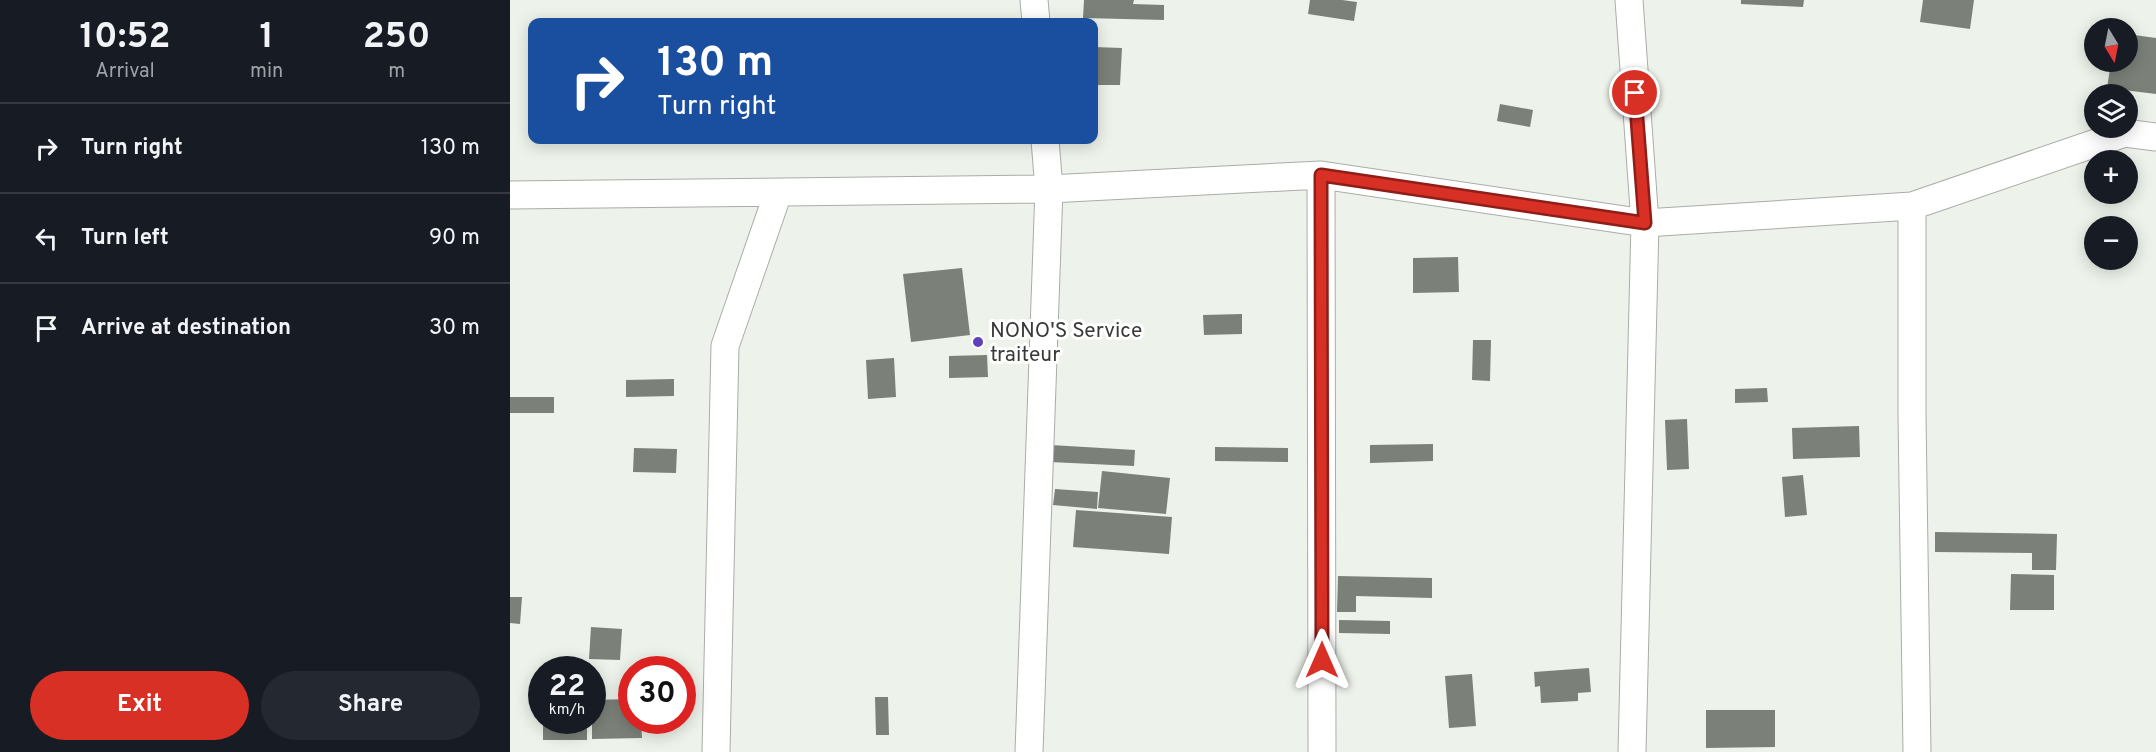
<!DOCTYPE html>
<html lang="en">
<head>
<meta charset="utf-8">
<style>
	:root { --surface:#171b24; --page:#242831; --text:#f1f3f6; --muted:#9ea1a6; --line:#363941; --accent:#d93025 }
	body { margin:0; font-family:Overpass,sans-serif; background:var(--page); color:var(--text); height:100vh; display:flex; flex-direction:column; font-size:22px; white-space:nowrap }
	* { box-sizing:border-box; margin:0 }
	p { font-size:20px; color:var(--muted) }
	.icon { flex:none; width:33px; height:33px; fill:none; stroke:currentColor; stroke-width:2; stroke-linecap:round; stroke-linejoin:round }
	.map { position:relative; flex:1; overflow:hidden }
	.details { display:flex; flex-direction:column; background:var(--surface); width:510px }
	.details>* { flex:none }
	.banner { position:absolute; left:18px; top:18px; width:570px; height:126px; border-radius:12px; box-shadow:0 3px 15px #0003; background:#1a4fa0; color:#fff; overflow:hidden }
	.needle { width:39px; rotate:170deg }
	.buttons { position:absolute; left:1574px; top:18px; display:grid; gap:12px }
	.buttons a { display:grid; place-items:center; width:54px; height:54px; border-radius:50%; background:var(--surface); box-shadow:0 3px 15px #0003; font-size:30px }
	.speed { position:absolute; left:18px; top:656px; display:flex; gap:12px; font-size:30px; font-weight:700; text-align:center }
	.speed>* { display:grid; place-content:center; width:78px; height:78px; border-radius:50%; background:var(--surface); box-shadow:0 3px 15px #0003; line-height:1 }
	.speed small { font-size:15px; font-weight:400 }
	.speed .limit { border:9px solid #d22; background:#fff; color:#111 }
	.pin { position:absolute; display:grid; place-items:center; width:51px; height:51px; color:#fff; margin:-26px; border:3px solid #fff; border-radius:50%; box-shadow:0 2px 6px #0007 }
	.me { position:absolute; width:66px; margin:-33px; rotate:0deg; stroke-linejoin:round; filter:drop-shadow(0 0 4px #0008) }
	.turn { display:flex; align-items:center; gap:21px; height:126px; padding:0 30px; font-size:27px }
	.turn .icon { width:78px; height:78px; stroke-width:2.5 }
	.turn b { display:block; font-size:42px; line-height:51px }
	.eta { display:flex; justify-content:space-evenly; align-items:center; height:102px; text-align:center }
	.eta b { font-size:36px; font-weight:700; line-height:42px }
	.action { display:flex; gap:12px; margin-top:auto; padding:12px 30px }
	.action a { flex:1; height:69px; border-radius:36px; background:var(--accent); color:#fff; font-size:24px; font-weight:700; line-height:69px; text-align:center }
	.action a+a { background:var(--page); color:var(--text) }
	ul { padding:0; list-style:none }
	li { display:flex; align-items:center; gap:18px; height:90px; padding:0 30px; border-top:2px solid var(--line) }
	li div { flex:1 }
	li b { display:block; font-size:22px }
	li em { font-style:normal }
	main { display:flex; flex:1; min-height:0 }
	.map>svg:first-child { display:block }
	.building { fill:#7b8079 }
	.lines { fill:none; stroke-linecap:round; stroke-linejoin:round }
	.minor-casing { stroke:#a8aea7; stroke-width:29 }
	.minor { stroke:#fff; stroke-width:27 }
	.route-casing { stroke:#8d1f18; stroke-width:15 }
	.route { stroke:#d93025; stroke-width:10 }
	.poi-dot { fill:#5f41b9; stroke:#fff; stroke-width:2 }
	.labels { text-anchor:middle; stroke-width:6; stroke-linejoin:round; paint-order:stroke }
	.poi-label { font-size:21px; fill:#383a37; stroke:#fff; text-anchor:start }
</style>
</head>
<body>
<main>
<section class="details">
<div class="eta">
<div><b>10:52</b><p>Arrival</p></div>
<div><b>1</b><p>min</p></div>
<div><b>250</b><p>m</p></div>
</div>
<ul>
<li><svg class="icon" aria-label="right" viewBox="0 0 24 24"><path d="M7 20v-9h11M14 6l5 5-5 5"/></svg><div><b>Turn right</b></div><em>130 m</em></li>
<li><svg class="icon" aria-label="left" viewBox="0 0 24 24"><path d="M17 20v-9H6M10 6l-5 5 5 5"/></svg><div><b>Turn left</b></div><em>90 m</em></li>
<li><svg class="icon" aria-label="arrive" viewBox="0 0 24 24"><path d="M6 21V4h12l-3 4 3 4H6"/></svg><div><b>Arrive at destination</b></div><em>30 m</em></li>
</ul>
<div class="action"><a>Exit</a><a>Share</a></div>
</section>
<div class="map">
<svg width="1646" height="752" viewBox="0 0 1646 752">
	<rect width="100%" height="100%" fill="#edf3eb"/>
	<!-- building -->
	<path class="building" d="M574,0H624L623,4L654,5V20L573,18Z
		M800,0H832L847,2L844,21L798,14Z
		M1231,0H1294L1293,7L1231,4Z
		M1413,0H1464L1460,29L1410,22Z
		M201,18V22H169V19Z
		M1617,34L1646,38V94L1597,88L1601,62H1617Z
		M584,47L612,48L610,85H584Z
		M990,104L1023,110L1020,127L987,121Z
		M948,257L949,292L903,293V258Z
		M452,268L460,335L401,342L393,274Z
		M732,314V334L694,335L693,315Z
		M963,340H981L980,381L962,380Z
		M477,355L478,377L439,378V356Z
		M384,358L386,397L358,399L356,360Z
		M164,379V396L116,397V380Z
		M1257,388L1258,402L1225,403V389Z
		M0,397H44V413H0Z
		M1177,419L1179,469L1157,470L1155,420Z
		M1349,426L1350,457L1283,459L1282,428Z
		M923,444V461L860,463V445Z
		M541,445L625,450L624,466L540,462Z
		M705,447L778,448V462L705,461Z
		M124,448L167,449L166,473L123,472Z
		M592,471L660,478L656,514L588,508Z
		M1293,475L1297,515L1275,517L1272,477Z
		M545,489L588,492L587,509L543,505Z
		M566,510L662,517L659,554L563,547Z
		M1425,532L1547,534L1546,570H1522V553L1425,552Z
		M1501,574L1544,575V610H1500Z
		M828,576L922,578V598L846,596V612H827Z
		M0,597H12L10,624L0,623Z
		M829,620L880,621V634L829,633Z
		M81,627L112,629L110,660L79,659Z
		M1079,668L1081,692L1068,693V701L1031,703L1030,686L1025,687L1024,672Z
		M962,674L966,726L939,728L935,676Z
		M365,697H378L379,735H366Z
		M122,699V720H131L132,738L82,739V700Z
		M1196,710H1265V747L1196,748Z
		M33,720H77V740H33Z"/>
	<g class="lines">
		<!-- minor casing -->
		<g class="minor-casing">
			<path id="minor" d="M524,0L526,22
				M1119,0L1135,223L1402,206L1615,133L1646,137
				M811,175L812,752
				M0,195L539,189L811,175L1135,223L1122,752
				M1402,206V416L1407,752
				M206,752L215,346L268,193
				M519,752L539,189L535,140"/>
		</g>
		<!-- minor -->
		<use href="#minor" class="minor"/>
	</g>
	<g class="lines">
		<!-- route casing -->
		<g class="route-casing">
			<path id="route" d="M812,660L811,175L1135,223L1125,93"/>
		</g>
		<!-- route -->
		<use href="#route" class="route"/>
	</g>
	<!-- markers -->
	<circle class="poi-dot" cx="468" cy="342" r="6"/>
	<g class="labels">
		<!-- poi labels -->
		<g class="poi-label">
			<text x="480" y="337">NONO'S Service<tspan x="480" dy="24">traiteur</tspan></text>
		</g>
	</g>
</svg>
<div class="buttons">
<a><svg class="needle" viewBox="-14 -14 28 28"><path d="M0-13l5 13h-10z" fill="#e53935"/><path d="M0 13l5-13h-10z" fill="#9ea1a6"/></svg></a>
<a><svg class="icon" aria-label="layers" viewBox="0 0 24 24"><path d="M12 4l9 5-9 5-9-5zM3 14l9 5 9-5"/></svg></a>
<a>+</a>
<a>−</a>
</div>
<div class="speed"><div>22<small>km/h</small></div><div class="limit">30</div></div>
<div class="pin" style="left:1125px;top:93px;background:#d93025"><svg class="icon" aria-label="arrive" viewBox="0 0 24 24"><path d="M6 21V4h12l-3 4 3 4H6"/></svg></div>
<svg class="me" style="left:812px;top:660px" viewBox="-20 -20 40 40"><path d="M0-17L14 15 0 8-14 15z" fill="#d93025" stroke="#fff" stroke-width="4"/></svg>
<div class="banner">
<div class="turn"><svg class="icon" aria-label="right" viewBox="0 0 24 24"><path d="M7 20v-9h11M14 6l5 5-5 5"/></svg><div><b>130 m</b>Turn right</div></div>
</div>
</div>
</main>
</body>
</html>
